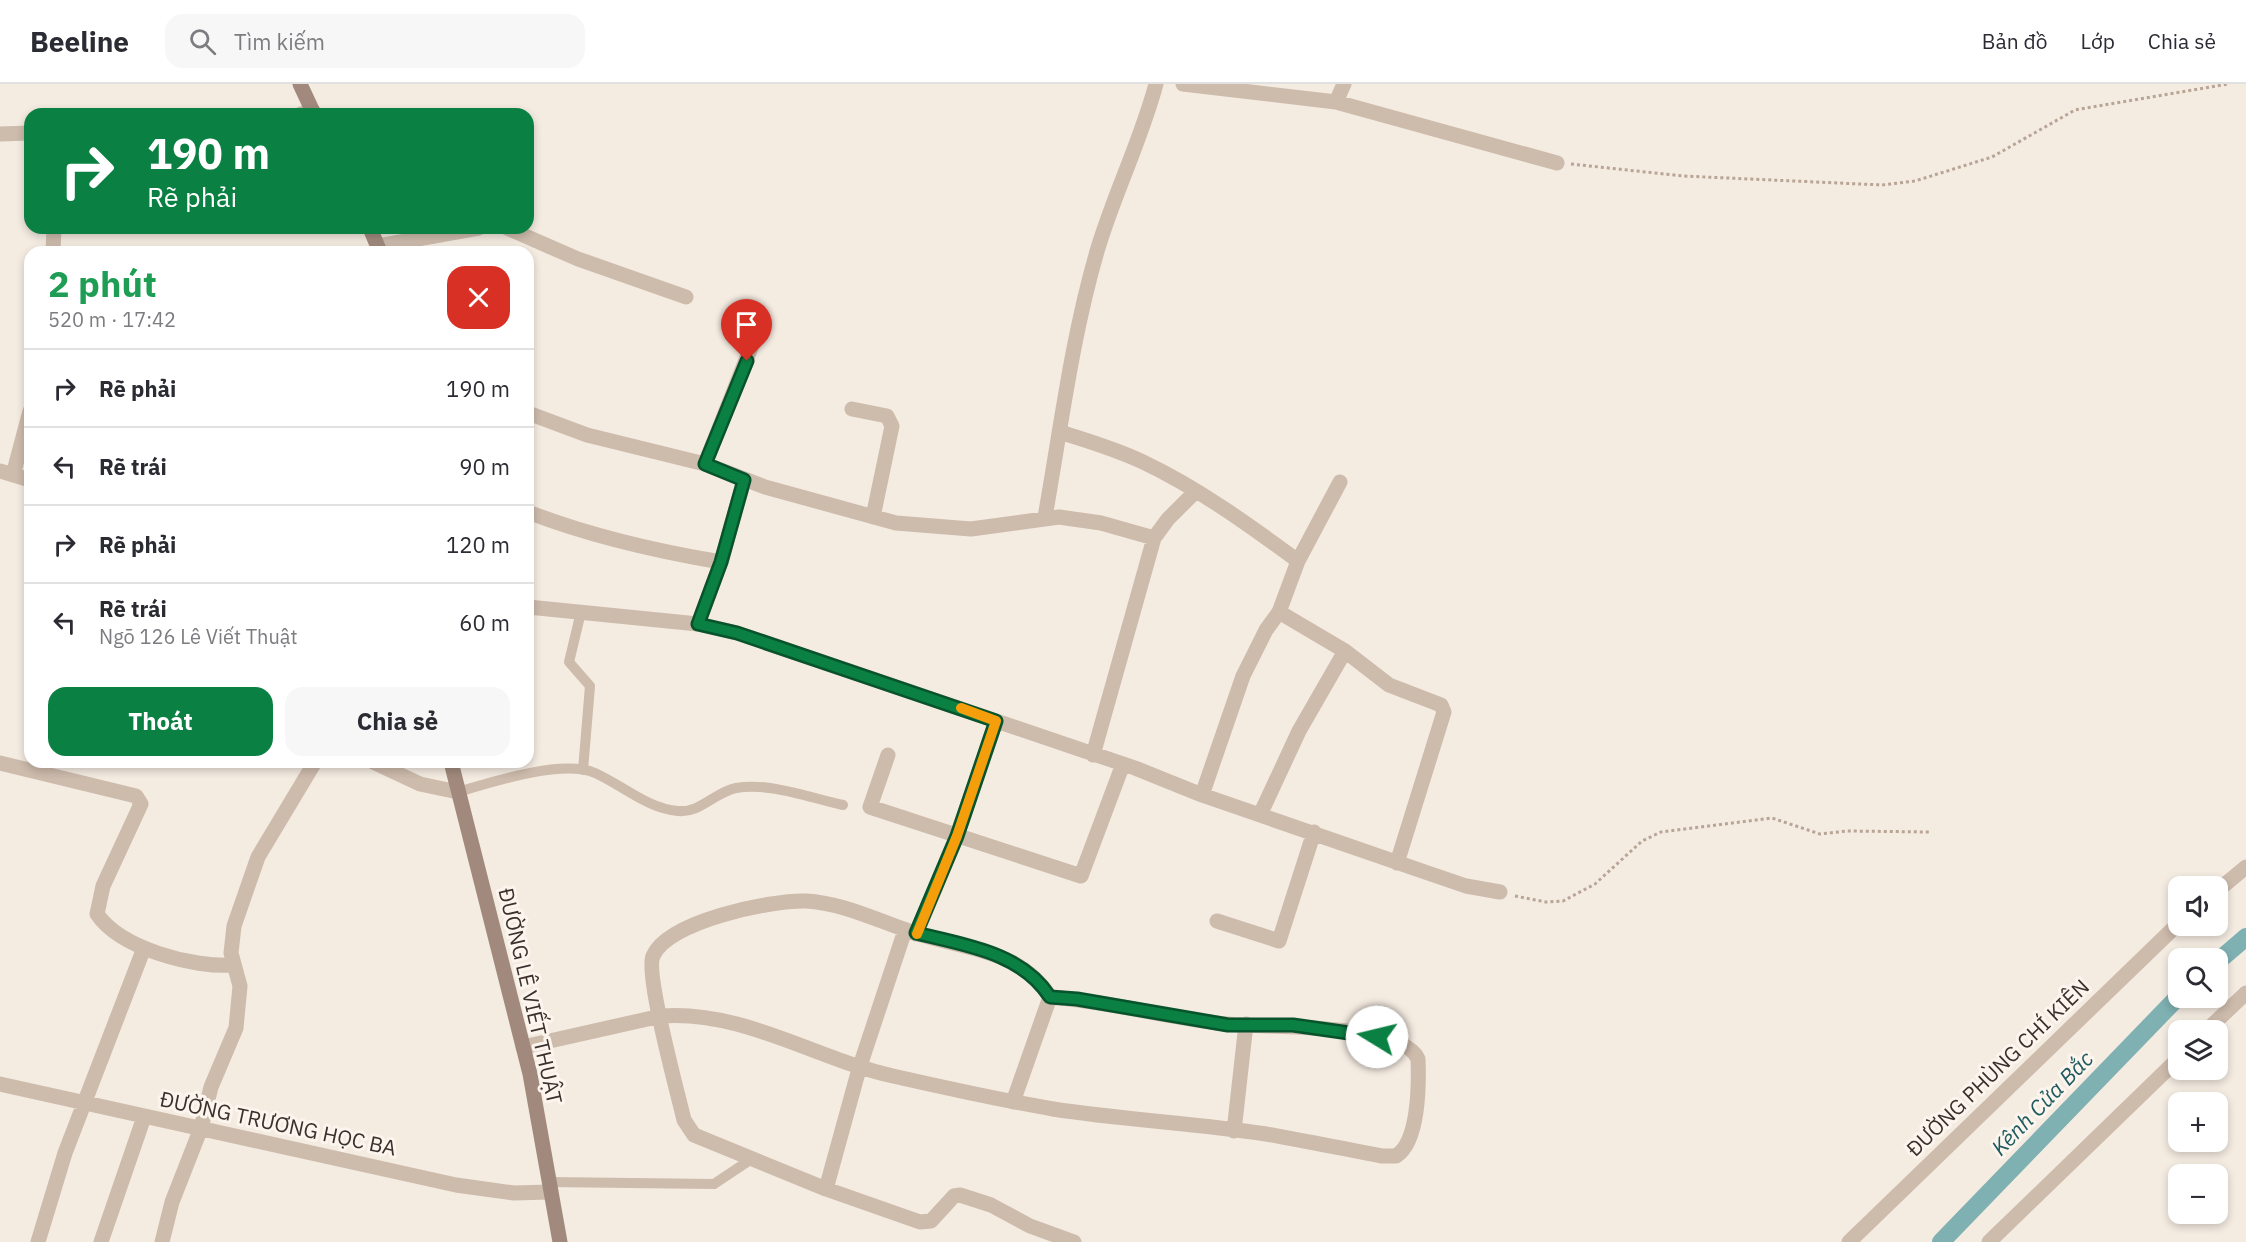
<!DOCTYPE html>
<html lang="vi">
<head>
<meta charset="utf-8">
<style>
	:root { --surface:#fff; --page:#f7f7f7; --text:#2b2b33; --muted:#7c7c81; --line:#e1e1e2; --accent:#0b8043 }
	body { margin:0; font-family:"IBM Plex Sans",sans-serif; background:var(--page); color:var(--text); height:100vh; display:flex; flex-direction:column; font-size:22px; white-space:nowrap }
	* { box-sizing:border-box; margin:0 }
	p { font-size:20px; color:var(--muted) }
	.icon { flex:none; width:33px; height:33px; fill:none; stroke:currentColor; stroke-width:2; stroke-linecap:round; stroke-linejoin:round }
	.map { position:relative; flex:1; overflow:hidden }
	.sheet { position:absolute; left:24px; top:162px; width:510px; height:522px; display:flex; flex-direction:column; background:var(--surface); border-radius:18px; box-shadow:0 3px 9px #0003 }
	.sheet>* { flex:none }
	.hud { position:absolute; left:24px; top:24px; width:510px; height:126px; border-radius:18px; box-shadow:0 3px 9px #0003; background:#0b8043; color:#fff; overflow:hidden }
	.tools { position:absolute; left:2168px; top:792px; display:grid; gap:12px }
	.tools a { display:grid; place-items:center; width:60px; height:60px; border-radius:12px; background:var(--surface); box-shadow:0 3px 9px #0003; font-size:30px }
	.pin { position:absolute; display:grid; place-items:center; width:51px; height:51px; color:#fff; margin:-62px -26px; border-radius:50% 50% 50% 0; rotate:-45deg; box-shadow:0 0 6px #0007 }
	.pin .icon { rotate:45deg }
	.me { position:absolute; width:66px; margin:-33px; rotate:279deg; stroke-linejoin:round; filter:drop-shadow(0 0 4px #0008) }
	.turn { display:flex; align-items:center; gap:21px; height:126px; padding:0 24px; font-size:27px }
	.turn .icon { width:78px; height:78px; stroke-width:2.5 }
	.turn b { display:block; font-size:42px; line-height:51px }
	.round { display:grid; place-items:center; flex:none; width:63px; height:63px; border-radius:18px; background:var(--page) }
	.summary { display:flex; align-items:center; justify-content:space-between; height:102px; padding:0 24px }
	h1 { font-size:36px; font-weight:700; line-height:45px; color:#1e9e55 }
	.cta { display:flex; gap:12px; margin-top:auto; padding:12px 24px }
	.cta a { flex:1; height:69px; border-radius:18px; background:var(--accent); color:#fff; font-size:24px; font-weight:700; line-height:69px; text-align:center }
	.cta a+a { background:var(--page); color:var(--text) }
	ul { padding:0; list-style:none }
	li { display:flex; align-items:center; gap:18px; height:78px; padding:0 24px; border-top:2px solid var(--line) }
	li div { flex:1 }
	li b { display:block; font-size:22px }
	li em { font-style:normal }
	header { display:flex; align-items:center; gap:36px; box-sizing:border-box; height:84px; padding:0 30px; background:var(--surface); border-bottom:2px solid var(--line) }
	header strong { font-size:28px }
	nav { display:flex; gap:33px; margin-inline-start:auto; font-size:21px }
	.search { width:420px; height:54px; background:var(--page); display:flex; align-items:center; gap:15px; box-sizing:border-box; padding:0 21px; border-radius:18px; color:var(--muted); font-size:22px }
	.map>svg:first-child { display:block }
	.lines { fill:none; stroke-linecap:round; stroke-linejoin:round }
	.canal { stroke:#7fb0b2; stroke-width:18 }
	.path { stroke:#b9a596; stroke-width:3; stroke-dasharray:3 3; stroke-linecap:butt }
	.service { stroke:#cdbbac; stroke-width:10 }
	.minor { stroke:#cdbbac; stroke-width:15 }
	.secondary { stroke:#a18a7d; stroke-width:15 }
	.route-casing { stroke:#07532c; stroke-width:15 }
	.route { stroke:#0b8043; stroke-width:10 }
	.slow { stroke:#f59e0b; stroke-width:10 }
	.labels { text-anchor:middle; stroke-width:6; stroke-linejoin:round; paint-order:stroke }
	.street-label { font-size:21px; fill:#3b302b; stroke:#fbf5ee }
	.water-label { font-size:22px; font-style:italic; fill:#1f5a5e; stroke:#fbf5ee }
</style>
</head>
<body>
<header>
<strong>Beeline</strong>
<div class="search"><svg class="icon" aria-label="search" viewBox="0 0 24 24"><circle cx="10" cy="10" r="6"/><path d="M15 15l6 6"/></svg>Tìm kiếm</div>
<nav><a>Bản đồ</a><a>Lớp</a><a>Chia sẻ</a></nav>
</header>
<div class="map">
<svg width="2246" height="1158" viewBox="0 0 2246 1158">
	<rect width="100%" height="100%" fill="#f4ebe1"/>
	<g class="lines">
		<!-- canal -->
		<path class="canal" d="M2217,878L2246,853
			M1941,1158L2178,913"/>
		<!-- path -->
		<path class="path" d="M1571,80L1683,92L1882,101L1915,97L1992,73L2075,26L2228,0
			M1515,812L1546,818L1563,817L1595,800L1642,757L1661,748L1772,734L1820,750L1847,747L1930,748"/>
		<!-- service -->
		<path class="service" d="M581,528L569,578L590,602L583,686
			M458,708C491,698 563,675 595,689C622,701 648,725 678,727C701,729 715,708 736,704C770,698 810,714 843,721
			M548,1098L714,1100L753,1074"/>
		<!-- minor -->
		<path class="minor" d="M1183,0L1336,18L1557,79
			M1336,18L1344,0
			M301,30L314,28
			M0,50L30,49
			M507,144L578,175L686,213
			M378,162L479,144
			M53,168L54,144
			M852,325L887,332L892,342L873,433
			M528,329L587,351L705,380L765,403L896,439L971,445L1059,433L1101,439L1154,454
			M1060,348C1088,357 1116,365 1143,378C1198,404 1249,441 1298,477
			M705,380L757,248
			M0,387L30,396
			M13,391L30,327
			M528,428C590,452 655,467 721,478
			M1045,433C1061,343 1072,252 1098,164C1115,108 1141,56 1156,0
			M528,523L698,540L737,549L1135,684L1202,711L1425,788L1466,802L1500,808
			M1279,528L1345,567L1389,601L1441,621L1444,628L1397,779
			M698,540L721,478L744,396
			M888,671L870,723L1081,792L1123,680
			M1093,671L1154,454L1168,435L1196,407
			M373,678L420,700L458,708
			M0,679L136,712L141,720L103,802L97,830C121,865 194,884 234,881
			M1202,711L1243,592L1266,546L1279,528L1298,477L1340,398
			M1260,731L1299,647L1345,567
			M2217,807L2246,783
			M1217,837L1279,857L1314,748
			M916,850L957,752L996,637
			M1050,913C1020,865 963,865 915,849C880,838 844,819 806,817C771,816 668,837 653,872C645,890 678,1010 684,1036L694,1051L826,1105L920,1138L931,1137L954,1112L960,1111L991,1121L1030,1142L1074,1158
			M2207,946L2246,909
			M523,963L661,932C744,926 815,975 893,992C946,1004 1000,1016 1053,1025C1124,1036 1196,1039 1266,1050C1305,1057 1344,1065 1382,1072H1396C1419,1058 1419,1000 1418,975C1402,938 1262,944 1226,940C1167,934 1109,917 1050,913
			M0,1000L456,1101L514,1109L549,1108
			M1013,1018L1050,913
			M1234,1047L1246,940
			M826,1105L859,985L905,846
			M38,1158L65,1069L144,864
			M101,1158L144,1033
			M162,1158L172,1118L201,1044L211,1003L236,944L240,902L231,869L234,842L258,773L315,678
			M1849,1158L2178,840
			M1989,1158L2178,975"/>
		<!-- secondary -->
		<path class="secondary" d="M300,0L314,30
			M370,144L380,168
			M451,678L530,990L560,1158"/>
	</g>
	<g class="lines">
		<!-- route casing -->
		<g class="route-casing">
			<path id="route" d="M747,277L705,380L744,396L721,478L698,540L737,549L996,637L957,752L916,849C964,861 1021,868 1050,913L1077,915L1228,941H1293L1377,953"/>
		</g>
		<!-- route -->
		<use href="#route" class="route"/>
		<!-- slow -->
		<path class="slow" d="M917,850L957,752L996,637L961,624"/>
	</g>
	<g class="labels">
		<!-- street labels -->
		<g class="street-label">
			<text transform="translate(530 912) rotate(77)" y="7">ĐƯỜNG LÊ VIẾT THUẬT</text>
			<text transform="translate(1998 984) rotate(-44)" y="7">ĐƯỜNG PHÙNG CHÍ KIÊN</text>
			<text transform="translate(278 1040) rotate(12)" y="7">ĐƯỜNG TRƯƠNG HỌC BA</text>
		</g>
		<!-- water labels -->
		<g class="water-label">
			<text transform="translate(2042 1019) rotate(-46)" y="8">Kênh Cửa Bắc</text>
		</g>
	</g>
</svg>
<div class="tools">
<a><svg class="icon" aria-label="sound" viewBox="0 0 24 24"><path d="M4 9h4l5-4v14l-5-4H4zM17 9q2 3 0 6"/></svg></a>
<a><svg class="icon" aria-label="search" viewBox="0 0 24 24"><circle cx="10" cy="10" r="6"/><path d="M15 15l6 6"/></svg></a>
<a><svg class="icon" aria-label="layers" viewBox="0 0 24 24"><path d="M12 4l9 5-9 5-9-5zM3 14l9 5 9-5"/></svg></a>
<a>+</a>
<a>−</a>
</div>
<div class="pin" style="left:747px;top:277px;background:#d93025"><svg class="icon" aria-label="arrive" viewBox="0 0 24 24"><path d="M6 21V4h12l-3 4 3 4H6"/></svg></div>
<svg class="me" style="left:1377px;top:953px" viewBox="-20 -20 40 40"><circle r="19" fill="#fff"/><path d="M0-13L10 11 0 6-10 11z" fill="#0b8043"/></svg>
<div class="hud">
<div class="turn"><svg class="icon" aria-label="right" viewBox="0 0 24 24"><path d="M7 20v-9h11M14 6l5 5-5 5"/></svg><div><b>190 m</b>Rẽ phải</div></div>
</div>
<section class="sheet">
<div class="summary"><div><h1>2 phút</h1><p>520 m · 17:42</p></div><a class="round" style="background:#d93025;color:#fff"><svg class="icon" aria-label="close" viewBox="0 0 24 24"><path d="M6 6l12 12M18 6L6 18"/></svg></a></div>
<ul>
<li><svg class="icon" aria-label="right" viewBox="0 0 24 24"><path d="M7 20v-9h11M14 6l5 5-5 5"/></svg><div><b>Rẽ phải</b></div><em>190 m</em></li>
<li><svg class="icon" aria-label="left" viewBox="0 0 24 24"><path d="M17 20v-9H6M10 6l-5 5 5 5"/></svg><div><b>Rẽ trái</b></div><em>90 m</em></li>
<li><svg class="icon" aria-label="right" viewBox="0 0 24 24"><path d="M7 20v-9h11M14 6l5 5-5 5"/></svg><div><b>Rẽ phải</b></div><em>120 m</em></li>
<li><svg class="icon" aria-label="left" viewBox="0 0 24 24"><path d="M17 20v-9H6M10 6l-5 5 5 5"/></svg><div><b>Rẽ trái</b><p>Ngõ 126 Lê Viết Thuật</p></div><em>60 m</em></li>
</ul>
<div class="cta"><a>Thoát</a><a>Chia sẻ</a></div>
</section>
</div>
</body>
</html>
